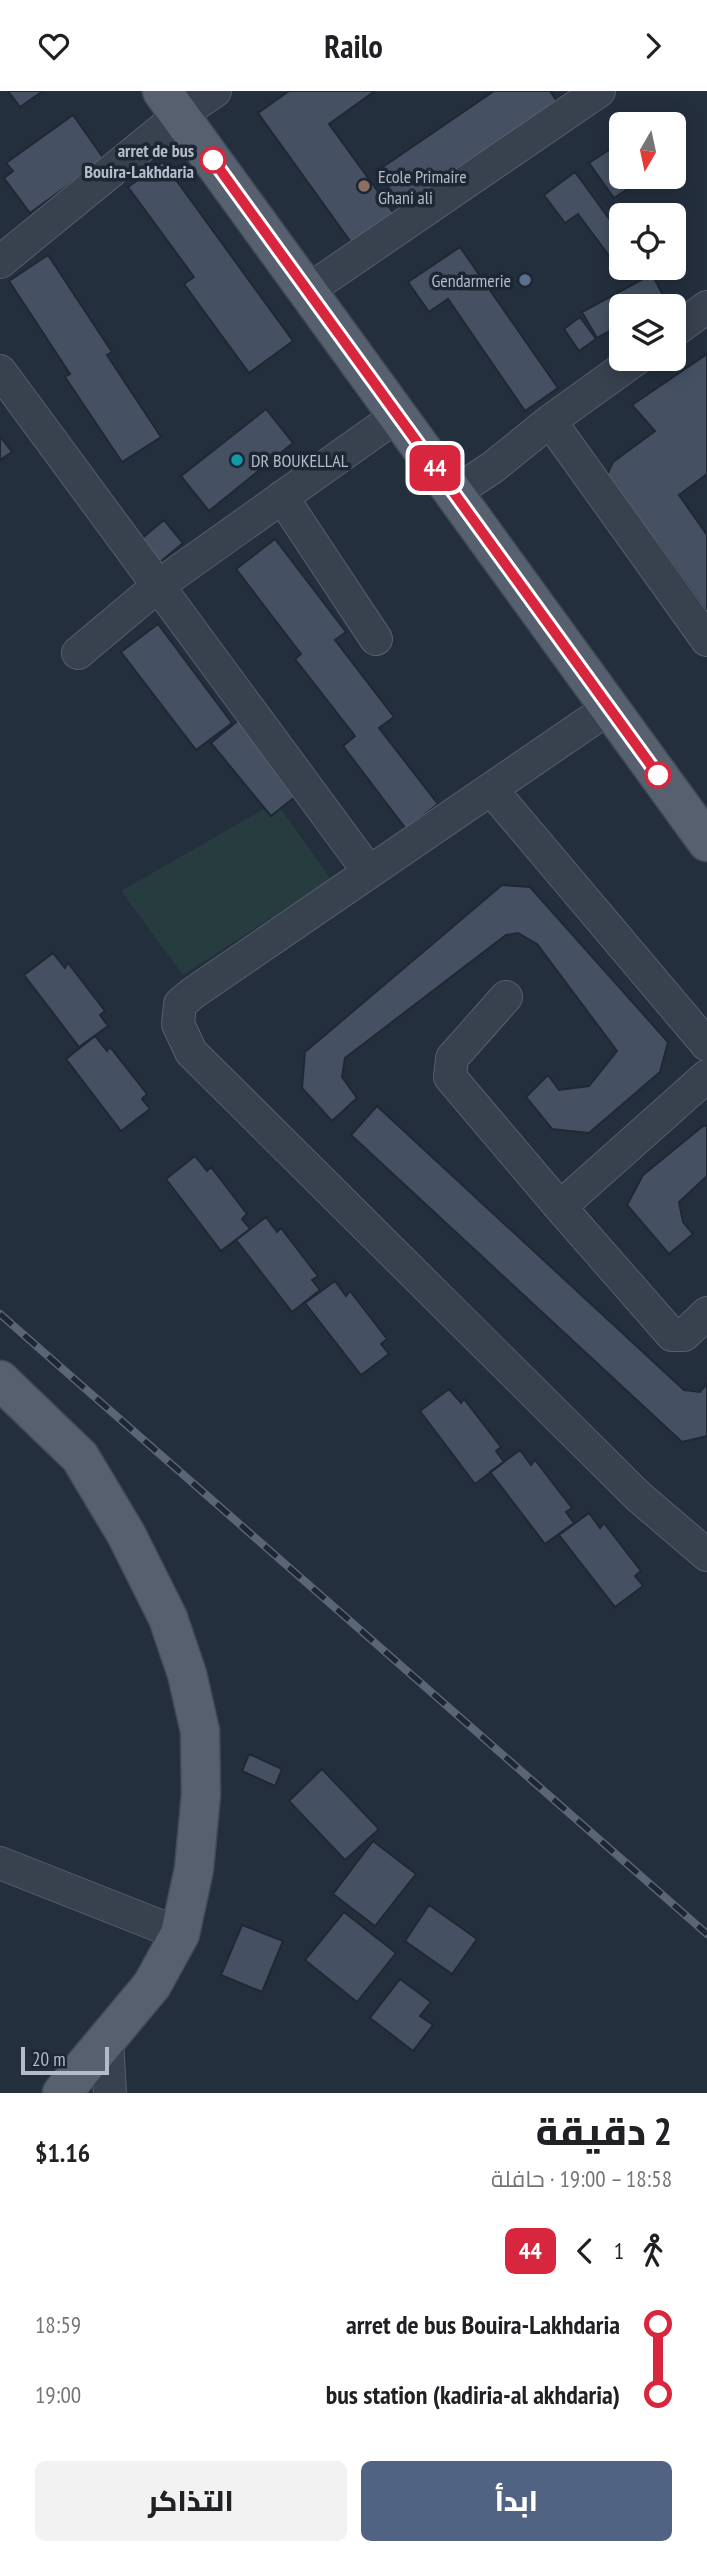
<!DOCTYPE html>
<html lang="ar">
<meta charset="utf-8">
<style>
body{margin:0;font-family:"PT Sans Narrow",Cairo,sans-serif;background:#f2f2f2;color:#202124;direction:rtl;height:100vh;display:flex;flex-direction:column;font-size:26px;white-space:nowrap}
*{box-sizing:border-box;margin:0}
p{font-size:23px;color:#757577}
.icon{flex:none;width:38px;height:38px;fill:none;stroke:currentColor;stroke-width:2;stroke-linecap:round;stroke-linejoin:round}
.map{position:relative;height:2002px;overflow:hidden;direction:ltr}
.sheet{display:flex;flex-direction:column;background:#fff;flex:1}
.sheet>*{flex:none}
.badge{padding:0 14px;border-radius:10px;font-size:24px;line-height:46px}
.needle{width:46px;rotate:189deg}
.fabs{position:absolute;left:609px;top:21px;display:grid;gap:14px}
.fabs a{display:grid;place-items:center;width:77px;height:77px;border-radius:10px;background:#fff;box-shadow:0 4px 18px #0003;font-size:35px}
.scale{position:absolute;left:21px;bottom:18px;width:88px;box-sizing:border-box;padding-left:7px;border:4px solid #b4bcc9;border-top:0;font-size:19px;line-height:24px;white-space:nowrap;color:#b4bcc9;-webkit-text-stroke:5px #1d2633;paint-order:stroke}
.map>.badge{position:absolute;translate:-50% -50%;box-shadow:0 0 0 4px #fff}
.legs{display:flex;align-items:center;gap:10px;height:77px;padding:0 35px;font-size:23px}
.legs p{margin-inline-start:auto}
.head{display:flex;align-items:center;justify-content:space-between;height:119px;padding:0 35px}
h1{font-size:38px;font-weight:800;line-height:52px}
.primary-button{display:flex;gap:14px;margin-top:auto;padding:14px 35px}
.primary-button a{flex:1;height:80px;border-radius:10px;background:#506383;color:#fff;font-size:28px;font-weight:800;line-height:80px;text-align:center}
.primary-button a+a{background:#f2f2f2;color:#202124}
ul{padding:0 35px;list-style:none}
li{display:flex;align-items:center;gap:24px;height:70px;font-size:26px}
li i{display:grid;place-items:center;width:10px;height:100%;margin:0 9px;background:currentColor}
li i::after{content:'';width:18px;height:18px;margin:-9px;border:5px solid;border-radius:50%;background:#fff}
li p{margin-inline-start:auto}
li:first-child i{background:linear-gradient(#0000 50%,currentColor 0)}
li:last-child i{background:linear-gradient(currentColor 50%,#0000 0)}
header{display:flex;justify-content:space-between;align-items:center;height:91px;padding:0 35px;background:#fff;font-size:32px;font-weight:800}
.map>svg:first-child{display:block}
.green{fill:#263c3f}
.building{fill:#455162;stroke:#1f2835;stroke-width:2}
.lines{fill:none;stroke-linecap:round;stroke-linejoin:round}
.minor-casing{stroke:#565f6c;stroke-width:34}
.major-casing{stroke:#414a57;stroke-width:41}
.minor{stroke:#38414e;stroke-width:32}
.major{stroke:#56606e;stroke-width:38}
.rail-casing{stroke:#5a6575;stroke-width:8}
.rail{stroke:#1d2633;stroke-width:5;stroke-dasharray:16;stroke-linecap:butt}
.line-1-casing{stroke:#fff;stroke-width:16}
.line-1{stroke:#d7263d;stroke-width:10}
.stop-1-dot{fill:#fff;stroke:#d7263d;stroke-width:3.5}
.education-dot{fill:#8d6e63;stroke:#1d2633;stroke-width:2.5}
.service-dot{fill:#5c6f8a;stroke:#1d2633;stroke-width:2.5}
.culture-dot{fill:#0f9aa8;stroke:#1d2633;stroke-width:2.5}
.labels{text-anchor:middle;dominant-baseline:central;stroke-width:7;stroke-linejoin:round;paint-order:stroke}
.stop-label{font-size:18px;font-weight:bold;fill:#b4bcc9;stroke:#1d2633;text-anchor:end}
.poi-label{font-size:18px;fill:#b4bcc9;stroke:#1d2633;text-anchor:start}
</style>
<header><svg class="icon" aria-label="forward" viewBox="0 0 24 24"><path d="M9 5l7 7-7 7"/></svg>Railo<svg class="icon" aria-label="heart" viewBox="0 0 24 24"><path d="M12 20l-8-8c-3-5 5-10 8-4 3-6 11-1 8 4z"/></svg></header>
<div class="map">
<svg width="707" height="2002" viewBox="0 0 707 2002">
<rect width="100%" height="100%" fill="#242f3e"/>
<path class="green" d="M276,711L331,788L183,884L121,800Z"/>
<path class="building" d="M8,0H43L20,16Z
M289,0H375L329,33L400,131L358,161L258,22Z
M494,0H550L562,18L407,123L377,80Z
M73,24L104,68L30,122L4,87L13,80L6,72Z
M621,51V86H646L614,107L589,72Z
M163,71L293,250L249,282L184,193L194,186L128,96Z
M575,81L621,144V177H644L627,189L578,123L565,132L544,104Z
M460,156L558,297L525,320L448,208L429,221L408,191Z
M48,164L112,261L107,264L161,346L122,371L65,286L70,283L9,190Z
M652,183L666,210L657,215H621V234L597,247L582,221Z
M580,226L596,248L579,260L564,238Z
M707,263V383L679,404L707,444V521L658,453L605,388L613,371L655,340L632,314Z
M266,318L293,352L209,420L181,385Z
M0,345L12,361L0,369Z
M164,429L183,452L159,472L140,449Z
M275,448L346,541L335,549L394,626L379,637L438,713L406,738L343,655L355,645L295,568L301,563L236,478Z
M158,533L232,632L196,659L121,561Z
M241,627L301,701L271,725L211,652Z
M502,794L530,796L668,951L660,981L589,1042L552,1038L526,1006L548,984L559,999L589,995L617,960L537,853L518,842L506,844L345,967L342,986L357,1007L332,1030L302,997L305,961Z
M53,862L65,877L68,872L105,920L100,924L108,935L79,956L24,884Z
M95,945L107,960L110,956L147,1003L142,1008L150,1018L121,1040L66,968Z
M377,1015L684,1299L700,1301L707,1293V1345L682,1351L351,1044Z
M703,1035H707V1085L679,1111L683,1131L693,1143L669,1163L627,1114L643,1084Z
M195,1065L207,1080L211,1076L247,1123L242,1128L250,1138L221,1160L166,1088Z
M266,1126L277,1141L281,1137L318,1185L312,1189L320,1199L292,1221L236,1149Z
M335,1190L346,1205L350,1200L387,1248L381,1253L389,1263L361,1284L305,1212Z
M449,1298L461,1312L464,1308L501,1356L496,1360L504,1371L475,1393L420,1320Z
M520,1359L531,1374L535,1369L572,1417L566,1421L574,1432L545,1453L490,1381Z
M589,1422L600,1437L604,1432L641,1480L635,1485L643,1495L615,1516L559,1444Z
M249,1663L282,1678L275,1695L242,1680Z
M322,1678L379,1738L345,1769L289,1710Z
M373,1750L416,1783L375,1835L333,1803Z
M429,1814L477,1848L452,1883L405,1850Z
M344,1821L396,1862L357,1911L305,1869Z
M242,1834L283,1850L262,1901L221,1884Z
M400,1888L431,1911L420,1925L433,1934L413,1960L370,1927Z"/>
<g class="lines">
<g class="minor-casing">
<path id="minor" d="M0,171L180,24L215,0
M307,200L599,0
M674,240L707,216
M0,280L369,781
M550,330L636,268
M454,402L493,376L550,330L707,549
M282,406L376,548
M78,562L159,494L398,324
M609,617L193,902L180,913L178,933L191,961L639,1406L707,1464
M491,698L707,954
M506,906L452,967L450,986L560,1116L672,1244H684L707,1222
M560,1116L707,985
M0,1772L180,1843
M107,1950L110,2002"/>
</g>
<g class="major-casing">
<path id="major" d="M162,0L707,751
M0,1289L80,1366L126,1443L168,1527L187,1583L200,1640L201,1703L194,1778L180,1843L152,1894L62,2002"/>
</g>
<use href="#minor" class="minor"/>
<use href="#major" class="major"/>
<g class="rail-casing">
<path id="rail" d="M0,1223L707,1843"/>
</g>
<use href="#rail" class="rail"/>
</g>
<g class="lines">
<g class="line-1-casing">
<path id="line-1" d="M213,69L658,684"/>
</g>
<use href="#line-1" class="line-1"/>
</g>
<g class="stop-1-dot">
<circle cx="213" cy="69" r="12"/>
<circle cx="658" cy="684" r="12"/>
</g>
<circle class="education-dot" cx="364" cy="95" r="7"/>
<circle class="service-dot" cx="525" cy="189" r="7"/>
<circle class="culture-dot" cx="237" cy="369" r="7"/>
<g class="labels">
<g class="stop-label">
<text x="194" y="59">arret de bus<tspan x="194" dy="21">Bouira-Lakhdaria</tspan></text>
</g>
<g class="poi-label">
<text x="378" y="85">Ecole Primaire<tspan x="378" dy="21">Ghani ali</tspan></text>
<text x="511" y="189" text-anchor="end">Gendarmerie</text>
<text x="251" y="369">DR BOUKELLAL</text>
</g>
</g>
</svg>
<div class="fabs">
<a><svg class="needle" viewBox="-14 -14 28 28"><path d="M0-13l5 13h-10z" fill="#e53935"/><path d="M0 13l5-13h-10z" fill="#757577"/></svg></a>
<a><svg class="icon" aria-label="locate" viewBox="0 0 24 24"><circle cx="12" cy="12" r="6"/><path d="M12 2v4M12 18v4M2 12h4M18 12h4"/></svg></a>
<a><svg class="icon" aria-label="layers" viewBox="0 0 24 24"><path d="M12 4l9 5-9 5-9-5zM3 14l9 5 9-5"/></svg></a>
</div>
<div class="scale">20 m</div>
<b class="badge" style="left:435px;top:377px;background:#d7263d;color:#fff">44</b>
</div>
<section class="sheet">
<div class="head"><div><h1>2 دقيقة</h1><p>18:58 – 19:00 · حافلة</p></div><b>$1.16</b></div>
<div class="legs"><svg class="icon" aria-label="walk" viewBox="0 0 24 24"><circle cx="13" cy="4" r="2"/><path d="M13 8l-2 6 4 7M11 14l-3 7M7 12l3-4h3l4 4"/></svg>1<svg class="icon" aria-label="back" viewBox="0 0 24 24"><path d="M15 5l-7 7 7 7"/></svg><b class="badge" style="background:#d7263d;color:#fff">44</b></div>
<ul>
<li><i style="color:#d7263d"></i><b>arret de bus Bouira-Lakhdaria</b><p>18:59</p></li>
<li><i style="color:#d7263d"></i><b>bus station (kadiria-al akhdaria)</b><p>19:00</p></li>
</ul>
<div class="primary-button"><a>ابدأ</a><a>التذاكر</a></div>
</section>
